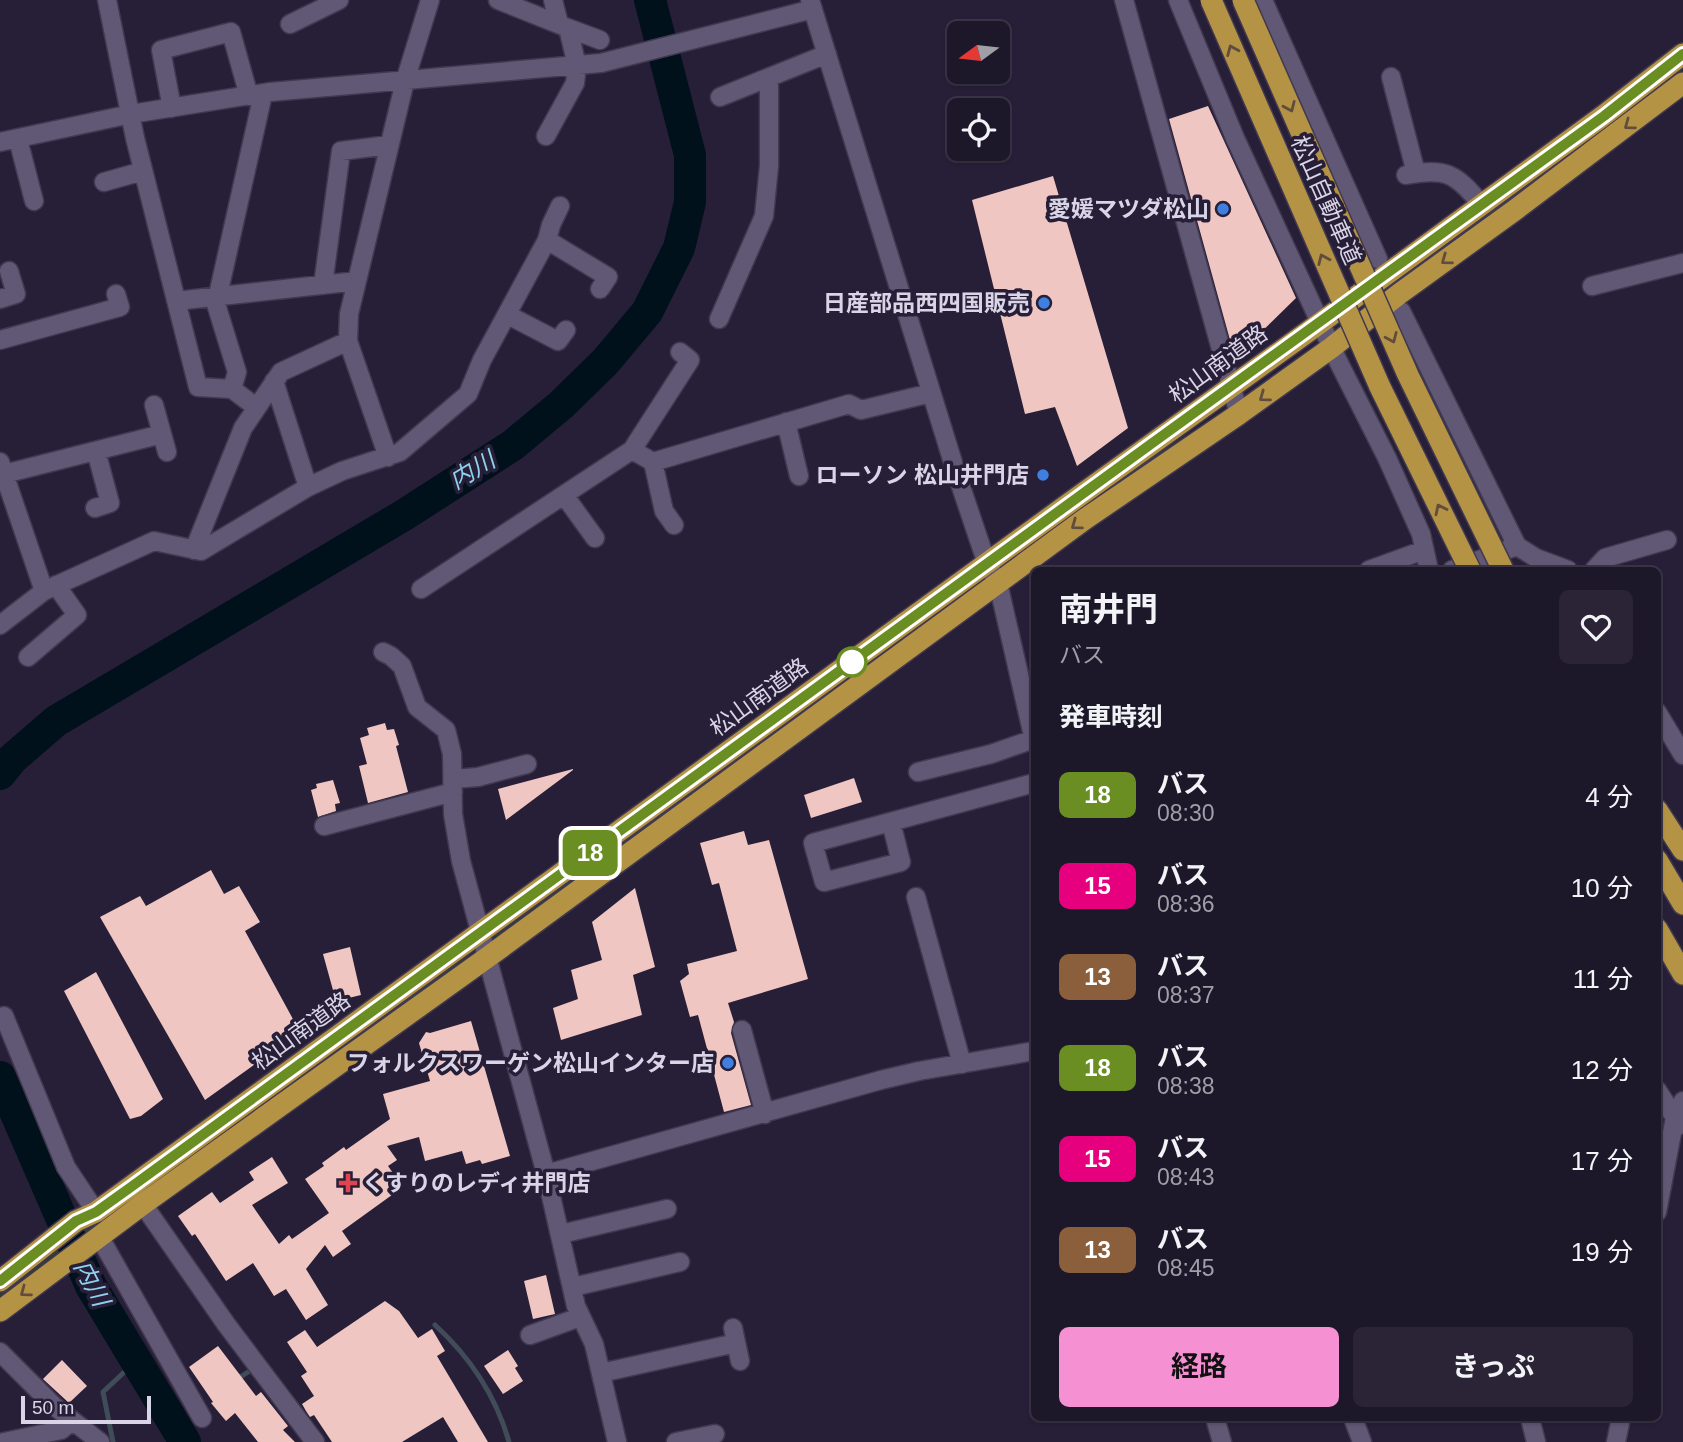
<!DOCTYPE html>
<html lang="ja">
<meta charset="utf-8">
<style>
body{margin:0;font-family:Helvetica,"Noto Sans JP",sans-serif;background:#2a2436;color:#f1f3f6;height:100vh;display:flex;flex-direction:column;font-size:26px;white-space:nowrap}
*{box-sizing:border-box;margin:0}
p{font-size:23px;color:#a09fa8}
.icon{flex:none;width:38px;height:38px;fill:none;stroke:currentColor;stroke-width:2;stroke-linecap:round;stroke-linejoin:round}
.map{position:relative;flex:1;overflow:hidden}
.panel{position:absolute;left:1031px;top:567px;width:630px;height:854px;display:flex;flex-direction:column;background:#1d172a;border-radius:10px;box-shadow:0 2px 5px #0004,0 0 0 2px #3b3647}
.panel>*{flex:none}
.badge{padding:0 14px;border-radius:10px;font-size:24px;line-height:46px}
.needle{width:46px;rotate:255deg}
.fabs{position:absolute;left:947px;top:21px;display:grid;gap:14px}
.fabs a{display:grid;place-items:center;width:63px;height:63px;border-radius:10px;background:#1d172a;box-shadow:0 2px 5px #0004,0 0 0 2px #3b3647;font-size:35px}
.scale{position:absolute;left:21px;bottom:18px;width:130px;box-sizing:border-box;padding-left:7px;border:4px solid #dad5e6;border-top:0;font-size:19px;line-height:24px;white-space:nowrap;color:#dad5e6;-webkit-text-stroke:5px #271f38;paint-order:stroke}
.map>.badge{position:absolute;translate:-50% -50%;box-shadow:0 0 0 4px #fff}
h2{padding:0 28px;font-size:26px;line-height:63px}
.round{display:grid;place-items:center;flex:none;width:74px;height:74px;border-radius:10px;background:#2a2436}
.overview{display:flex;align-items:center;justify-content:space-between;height:119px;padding:0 28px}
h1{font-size:33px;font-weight:700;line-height:52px}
.button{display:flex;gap:14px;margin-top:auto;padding:14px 28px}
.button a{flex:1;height:80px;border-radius:10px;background:#f591d2;color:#111;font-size:28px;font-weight:700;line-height:80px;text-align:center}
.button a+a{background:#2a2436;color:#f1f3f6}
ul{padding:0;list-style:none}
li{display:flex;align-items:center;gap:21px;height:91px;padding:0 28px}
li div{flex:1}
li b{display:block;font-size:26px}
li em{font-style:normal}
li .badge{min-width:77px;font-weight:700;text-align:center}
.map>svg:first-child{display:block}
.green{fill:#2d3e2b}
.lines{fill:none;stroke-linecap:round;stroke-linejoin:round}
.stream{stroke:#414c59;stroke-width:5}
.river{stroke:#00111c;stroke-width:32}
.building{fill:#f0c6c2}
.minor-casing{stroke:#41394f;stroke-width:21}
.highway-casing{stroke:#41394f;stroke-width:24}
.minor{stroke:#615875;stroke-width:18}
.highway{stroke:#b59344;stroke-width:21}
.highway-bridge-casing{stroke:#41394f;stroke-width:24;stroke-linecap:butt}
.highway-bridge{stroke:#b59344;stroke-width:21}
.oneway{stroke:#604d3d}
.line-casing{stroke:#fff;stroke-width:16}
.line{stroke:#6b8e23;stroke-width:10}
.shop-dot{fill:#3f7fe0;stroke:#271f38;stroke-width:2.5}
.stop-dot{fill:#fff;stroke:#6b8e23;stroke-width:3.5}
.health-dot{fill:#e0444e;stroke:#271f38;stroke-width:2.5}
.labels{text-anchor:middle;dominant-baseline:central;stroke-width:7;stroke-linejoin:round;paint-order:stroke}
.street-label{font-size:23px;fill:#dad5e6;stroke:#271f38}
.poi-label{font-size:23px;font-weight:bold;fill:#dad5e6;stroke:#271f38;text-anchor:end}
.water-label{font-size:24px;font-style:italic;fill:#8fd2ef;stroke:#271f38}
</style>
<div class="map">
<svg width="1683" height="1442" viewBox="0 0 1683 1442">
<rect width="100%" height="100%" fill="#271f38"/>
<path class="green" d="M1681,68L1678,74L1444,249L1361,305Z
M1227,410L1023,550L1021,547L1155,455Z
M973,585L977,587L498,937H496L495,933Z
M471,954L472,956L282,1094L279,1093V1089L440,973L451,968Z
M123,1207L0,1298V1290L89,1224L99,1222Z"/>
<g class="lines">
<path class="stream" d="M435,1325C470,1357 496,1396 509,1442
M236,1380L251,1370L253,1373
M113,1442L103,1392L136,1361"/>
<path class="river" d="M0,774L12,759L56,721L404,515L513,445L561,405L605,362L647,312L679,248L690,202V155L650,0
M0,1077L91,1286L185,1442"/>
</g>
<path class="building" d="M1208,106L1296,298L1235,358L1169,119Z
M1053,176L1128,428L1077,466L1055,407L1025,414L972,200Z
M385,723L387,730L394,729L399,745L396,746L408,792L368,803L359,766L367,764L360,738L369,735L367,728Z
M573,769V770L506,820L498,789Z
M854,778L862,802L811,818L804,795Z
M333,780L340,803L335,804L336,811L318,817L311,790L317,788L316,784Z
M744,831L748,845L769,840L808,979L728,1003L734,1022L731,1033L751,1105L724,1112L698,1015L690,1017L680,981L689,974L687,964L737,951L719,883L712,885L700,843Z
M211,870L224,894L239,886L260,922L245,931L300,1032L205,1100L100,917L140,896L146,906Z
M635,888L655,967L633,975L642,1015L561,1040L553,1008L578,999L571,970L602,960L592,922Z
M350,947L361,995L336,1001L323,954Z
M96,972L163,1099L141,1116L130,1119L64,991Z
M471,1021L510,1156L482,1164L480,1160L466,1164L462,1151L425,1161L419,1137L387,1146L397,1160L388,1166L403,1187L342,1231L351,1244L333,1257L325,1245L306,1269L328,1305L306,1320L286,1289L274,1296L253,1263L226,1281L195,1234L192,1236L178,1216L212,1192L220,1203L254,1180L249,1172L272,1157L288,1183L252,1205L279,1244L289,1235L292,1239L329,1213L305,1179L324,1166L322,1163L344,1147L346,1150L390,1119L383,1094L430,1081L419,1043L426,1032L430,1033Z
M546,1275L555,1314L533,1319L524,1281Z
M385,1301L399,1311L418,1338L432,1329L445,1351L437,1356L488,1442H458L443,1417L402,1442H332L314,1415L310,1417L306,1411L302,1404L314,1396L301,1376L307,1372L287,1342L305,1330L317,1347Z
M218,1346L256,1396L261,1392L288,1426L283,1430L295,1442H258L235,1413L226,1421L211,1403L213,1402L189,1367Z
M508,1350L518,1366L515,1368L523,1381L503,1394L484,1366Z
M62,1360L87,1386L69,1403L43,1379Z"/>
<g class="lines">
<g class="minor-casing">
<path id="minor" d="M107,0L135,138L198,387L232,389L256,407
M498,0L568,28L577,66L575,83L546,136
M553,0L559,24
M810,0L955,469L987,564L998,583L1034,740
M1124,0L1239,414
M1178,0L1235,138L1337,359L1387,458L1421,534L1429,570
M1263,0L1378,259
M290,24L339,0
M568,28L600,40
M1391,77L1416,173
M720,97L827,54
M172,108L161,50L231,32L249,96
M18,139L34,201
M0,142L131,114L270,92L601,63L813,9
M1406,175C1446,167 1456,174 1481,204
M104,182L143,171
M547,240L608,277L600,289
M323,285L341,151L389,145
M1592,286L1683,263
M0,299L16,294L9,271
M176,301L357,281
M1401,311L1517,546
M508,315L558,341L566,330
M719,319L764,216L769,166V77
M0,340L120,307L116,294
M274,381L308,487
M232,389L237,372L216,304L263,94
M154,405L167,452
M786,422L799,476
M632,450L653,462L849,404L861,410L931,393
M388,457L348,341L349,314L405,81L430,0
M0,462L44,591
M653,462L664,511L674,525
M4,474L162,434
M564,495L595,538
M95,508L110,503L96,451
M194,550L243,428L281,372L348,341
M1369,570L1424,550
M1452,570L1517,546L1536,558L1568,570
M1594,570L1605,558L1667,540
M421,589L632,450L690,360L680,352
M0,625L44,591L154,541L201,551L308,487L342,471L400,452L468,394L482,360L547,240L551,225L560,206
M383,652L391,656L402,666L417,707L446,730L452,754L453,814L461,861L546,1174L881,1080L919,1071L1034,1051
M28,657L77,615L56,585
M1657,712L1683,755
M918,772L991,754L1034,739
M454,779L478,777L527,764
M891,822L901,862L824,882L813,843L1034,783
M324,826L453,792
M916,897L962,1064
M4,1016L66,1167L96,1212
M742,1030L765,1114
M1657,1090L1680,1125
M546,1174L576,1306L594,1344L617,1442
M131,1187L226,1324L315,1442
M1657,1212L1675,1117L1683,1101
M561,1234L667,1209
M99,1236L202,1418
M573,1287L680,1262
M733,1328L740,1361
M530,1335L580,1317
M0,1352L54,1406L100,1442
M601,1373L736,1343
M1215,1418L1222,1442
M1353,1418L1362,1442
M1530,1418L1536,1442
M4,1442L61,1430L72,1421
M676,1442L715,1434
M1616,1442L1621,1418"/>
</g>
<g class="highway-casing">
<path id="highway" d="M1657,810L1683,850
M1657,860L1683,904
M1657,929L1683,974
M0,1281L76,1221L96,1212L1071,502L1320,323L1603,116L1683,54
M0,1311L143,1204L488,957L1085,519L1239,414L1331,348L1399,294L1515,210L1683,83"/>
</g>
<use href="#minor" class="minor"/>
<use href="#highway" class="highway"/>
<g class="highway-bridge-casing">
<path id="highway-bridge" d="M1211,0L1380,387L1470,570
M1243,0L1408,375L1503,570"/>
</g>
<use href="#highway-bridge" class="highway-bridge"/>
</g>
<defs><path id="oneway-chevron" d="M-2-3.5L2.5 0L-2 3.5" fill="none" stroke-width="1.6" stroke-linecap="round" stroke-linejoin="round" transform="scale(1.75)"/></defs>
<g class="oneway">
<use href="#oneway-chevron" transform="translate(1232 50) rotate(-113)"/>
<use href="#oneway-chevron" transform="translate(1290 107) rotate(66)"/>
<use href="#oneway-chevron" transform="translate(1629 125) rotate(143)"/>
<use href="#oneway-chevron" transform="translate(1323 259) rotate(-114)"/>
<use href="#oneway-chevron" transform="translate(1446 260) rotate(144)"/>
<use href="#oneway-chevron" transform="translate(1392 338) rotate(66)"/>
<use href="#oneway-chevron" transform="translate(1264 397) rotate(144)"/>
<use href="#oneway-chevron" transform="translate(1440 509) rotate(-116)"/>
<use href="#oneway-chevron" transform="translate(1076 525) rotate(144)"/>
<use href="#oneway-chevron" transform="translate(25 1292) rotate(143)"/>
</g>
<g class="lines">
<g class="line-casing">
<path id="line" d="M0,1281L76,1221L96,1212L131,1187L1151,444L1604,116L1683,54"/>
</g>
<use href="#line" class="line"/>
</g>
<g class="shop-dot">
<circle cx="1223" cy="209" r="7"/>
<circle cx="1044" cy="303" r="7"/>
<circle cx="1043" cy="475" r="7"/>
<circle cx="728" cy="1063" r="7"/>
</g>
<circle class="stop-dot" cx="852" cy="662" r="14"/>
<path class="health-dot" d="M344.5 1172.5h7v7h7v7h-7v7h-7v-7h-7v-7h7z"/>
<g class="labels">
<g class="street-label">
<text transform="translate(1326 200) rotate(66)">松山自動車道</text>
<text transform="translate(1218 364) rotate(-36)">松山南道路</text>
<text transform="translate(759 697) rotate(-36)">松山南道路</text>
<text transform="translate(301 1031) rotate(-36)">松山南道路</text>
</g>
<g class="poi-label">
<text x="1209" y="209">愛媛マツダ松山</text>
<text x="1030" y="303">日産部品西四国販売</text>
<text x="1029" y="475">ローソン 松山井門店</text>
<text x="714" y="1063">フォルクスワーゲン松山インター店</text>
<text x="362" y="1183" text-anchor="start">くすりのレディ井門店</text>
</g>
<g class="water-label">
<text transform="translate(472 470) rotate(-31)">内川</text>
<text transform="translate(92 1283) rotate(63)">内川</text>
</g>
</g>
</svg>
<div class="fabs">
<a><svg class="needle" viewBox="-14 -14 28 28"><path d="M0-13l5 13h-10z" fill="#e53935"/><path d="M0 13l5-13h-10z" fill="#a09fa8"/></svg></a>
<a><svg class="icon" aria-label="locate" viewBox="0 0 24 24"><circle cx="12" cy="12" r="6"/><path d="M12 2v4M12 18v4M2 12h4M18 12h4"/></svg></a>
</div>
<div class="scale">50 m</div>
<b class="badge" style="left:590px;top:853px;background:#6b8e23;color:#fff">18</b>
<section class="panel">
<div class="overview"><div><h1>南井門</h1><p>バス</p></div><a class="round"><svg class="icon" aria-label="heart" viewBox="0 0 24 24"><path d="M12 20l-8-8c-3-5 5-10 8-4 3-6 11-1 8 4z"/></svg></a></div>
<h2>発車時刻</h2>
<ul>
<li><span class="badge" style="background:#6b8e23;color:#fff">18</span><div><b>バス</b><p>08:30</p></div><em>4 分</em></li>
<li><span class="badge" style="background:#e6007e;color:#fff">15</span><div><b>バス</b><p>08:36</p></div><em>10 分</em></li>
<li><span class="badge" style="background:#8b5e3c;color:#fff">13</span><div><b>バス</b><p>08:37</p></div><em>11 分</em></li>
<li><span class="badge" style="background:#6b8e23;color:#fff">18</span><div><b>バス</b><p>08:38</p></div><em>12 分</em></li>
<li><span class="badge" style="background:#e6007e;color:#fff">15</span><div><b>バス</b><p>08:43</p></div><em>17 分</em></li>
<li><span class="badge" style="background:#8b5e3c;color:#fff">13</span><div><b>バス</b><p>08:45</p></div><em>19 分</em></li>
</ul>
<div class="button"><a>経路</a><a>きっぷ</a></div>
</section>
</div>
